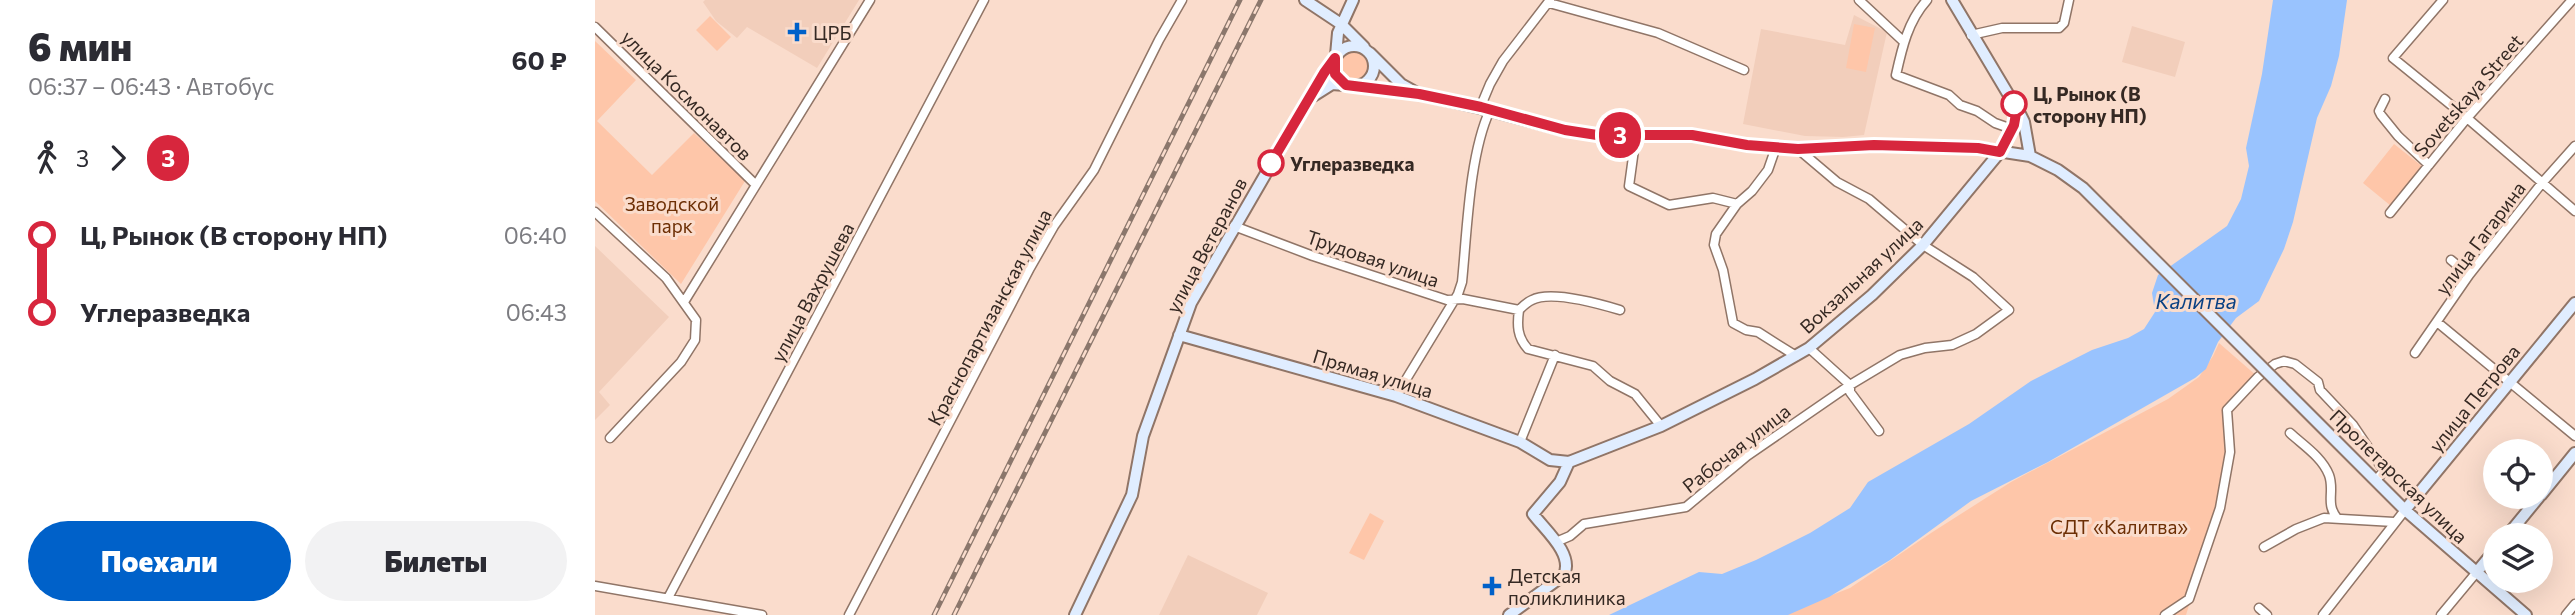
<!DOCTYPE html>
<html lang="ru">
<meta charset="utf-8">
<style>
body{margin:0;font-family:Commissioner,sans-serif;background:#f2f2f3;color:#2b2b33;height:100vh;display:flex;flex-direction:column;font-size:26px;white-space:nowrap}
*{box-sizing:border-box;margin:0}
p{font-size:23px;color:#7c7c81}
.icon{flex:none;width:38px;height:38px;fill:none;stroke:currentColor;stroke-width:2;stroke-linecap:round;stroke-linejoin:round}
.map{position:relative;flex:1;overflow:hidden}
.drawer{display:flex;flex-direction:column;background:#fff;width:595px}
.drawer>*{flex:none}
.badge{padding:0 14px;border-radius:23px;font-size:24px;line-height:46px}
.controls{position:absolute;left:1888px;top:439px;display:grid;gap:14px}
.controls a{display:grid;place-items:center;width:70px;height:70px;border-radius:50%;background:#fff;box-shadow:0 7px 28px #0002;font-size:35px}
.map>.badge{position:absolute;translate:-50% -50%;box-shadow:0 0 0 4px #fff}
.legs{display:flex;align-items:center;gap:10px;height:77px;padding:0 28px;font-size:23px}
.legs p{margin-inline-start:auto}
.overview{display:flex;align-items:center;justify-content:space-between;height:119px;padding:0 28px}
h1{font-size:38px;font-weight:800;line-height:52px}
.cta{display:flex;gap:14px;margin-top:auto;padding:14px 28px}
.cta a{flex:1;height:80px;border-radius:42px;background:#0061c9;color:#fff;font-size:28px;font-weight:800;line-height:80px;text-align:center}
.cta a+a{background:#f2f2f3;color:#2b2b33}
ul{padding:0 28px;list-style:none}
li{display:flex;align-items:center;gap:24px;height:77px;font-size:26px}
li i{display:grid;place-items:center;width:10px;height:100%;margin:0 9px;background:currentColor}
li i::after{content:'';width:18px;height:18px;margin:-9px;border:5px solid;border-radius:50%;background:#fff}
li p{margin-inline-start:auto}
li:first-child i{background:linear-gradient(#0000 50%,currentColor 0)}
li:last-child i{background:linear-gradient(currentColor 50%,#0000 0)}
main{display:flex;flex:1;min-height:0}
.map>svg:first-child{display:block}
.built{fill:#f2cebb}
.green{fill:#fec6a9}
.water{fill:#99c3fe}
.lines{fill:none;stroke-linecap:round;stroke-linejoin:round}
.street-casing{stroke:#907567;stroke-width:11}
.secondary-casing{stroke:#907567;stroke-width:14}
.street{stroke:#fff;stroke-width:8}
.secondary{stroke:#e0edff;stroke-width:10}
.rail-casing{stroke:#8b776c;stroke-width:5}
.rail{stroke:#fadccc;stroke-width:2.5;stroke-dasharray:8;stroke-linecap:butt}
.secondary-bridge-casing{stroke:#907567;stroke-width:14;stroke-linecap:butt}
.secondary-bridge{stroke:#e0edff;stroke-width:10}
.line-1-casing{stroke:#fff;stroke-width:16}
.line-1{stroke:#d7263d;stroke-width:10}
.poi-dot{fill:#0061c9;stroke:#fadccc;stroke-width:2.5}
.stop-1-dot{fill:#fff;stroke:#d7263d;stroke-width:3.5}
.labels{text-anchor:middle;dominant-baseline:central;stroke-width:6;stroke-linejoin:round;paint-order:stroke}
.poi-label{font-size:19px;fill:#352923;stroke:#fadccc;text-anchor:start}
.stop-label{font-size:19px;font-weight:bold;fill:#352923;stroke:#fadccc;text-anchor:start}
.street-label{font-size:19px;fill:#352923;stroke:#fadccc}
.park-label{font-size:19px;fill:#6d2f05;stroke:#fadccc}
.water-label{font-size:21px;font-style:italic;fill:#094083;stroke:#fadccc}
</style>
<main>
<section class="drawer">
<div class="overview"><div><h1>6 мин</h1><p>06:37 – 06:43 · Автобус</p></div><b>60 ₽</b></div>
<div class="legs"><svg class="icon" aria-label="walk" viewBox="0 0 24 24"><circle cx="13" cy="4" r="2"/><path d="M13 8l-2 6 4 7M11 14l-3 7M7 12l3-4h3l4 4"/></svg>3<svg class="icon" aria-label="forward" viewBox="0 0 24 24"><path d="M9 5l7 7-7 7"/></svg><b class="badge" style="background:#d7263d;color:#fff">3</b></div>
<ul>
<li><i style="color:#d7263d"></i><b>Ц, Рынок (В сторону НП)</b><p>06:40</p></li>
<li><i style="color:#d7263d"></i><b>Углеразведка</b><p>06:43</p></li>
</ul>
<div class="cta"><a>Поехали</a><a>Билеты</a></div>
</section>
<div class="map">
<svg width="1980" height="615" viewBox="0 0 1980 615">
<rect width="100%" height="100%" fill="#fadccc"/>
<path class="built" d="M110,0H264L222,68L152,27L142,38L121,21L108,2Z
M1259,15L1292,32L1269,135L1248,137L1210,136L1148,124L1166,29L1250,45Z
M1537,26L1590,42L1580,77L1527,62Z
M0,246L74,317L4,392L15,405L0,420Z
M593,555L673,593L662,615H564Z"/>
<path class="green" d="M115,16L136,37L122,51L101,30Z
M1259,24L1280,28L1271,72L1251,68Z
M0,41L41,80L2,121L57,175L99,133L150,181L86,284L0,201Z
M743 66a16 16 0 1 1 32 0a16 16 0 1 1-32 0Z
M1799,144L1828,167L1796,206L1768,183Z
M1624,343L1663,377L1632,410L1636,448L1611,550L1591,615H1167L1214,604L1255,588L1336,533L1416,482L1573,399L1604,377L1618,356Z
M775,513L789,521L769,560L754,553Z"/>
<path class="water" d="M1678,0H1752L1744,56L1736,86L1722,118L1698,222L1689,249L1664,301L1641,318L1623,342L1611,369L1600,378L1453,462L1376,501L1295,560L1234,597L1193,615H1014L1104,572L1127,574L1161,560L1215,533L1255,508L1273,482L1374,424L1436,381L1497,350L1533,338L1549,329L1560,312L1557,293L1563,275L1632,226L1646,199L1654,166L1651,148L1667,74Z"/>
<g class="lines">
<g class="street-casing">
<path id="street" d="M1264,0L1308,41
M1332,0C1313,21 1307,48 1301,75L1354,95L1365,105L1382,111L1400,123L1417,129
M1848,0L1798,58L1872,118L1980,211
M954,3L1063,33L1149,70
M0,27L161,185
M1376,35L1407,28H1464L1469,23L1474,0
M758,86L817,93
M1790,99L1784,111L1786,115L1803,136L1834,165
M885,108L895,84L908,61L955,0
M1041,135L1034,186L1074,205L1118,198L1142,204
M1181,147L1173,170L1157,191L1142,204L1121,234L1119,245L1128,270L1138,323L1151,330L1163,332L1201,356
M1405,152L1419,125L1422,108
M0,212L71,278L101,320L100,340L86,362L15,438
M1795,213L1872,118L1977,0
M639,226L718,256L852,300L868,299L924,310
M1856,260L1874,275
M89,302L275,0
M924,310C922,325 922,337 933,349L998,366L1015,381L1040,394L1066,426
M924,310C928,306 932,302 937,300C956,290 1005,304 1025,310
M1842,322L1980,436
M1214,348L1255,385V392L1284,431
M1820,353L1874,275L1947,183L1980,146
M801,396L863,294L867,282C872,233 874,155 895,110
M1695,433C1708,445 1727,457 1734,475C1740,491 1730,503 1742,518
M925,442L960,355
M961,542L975,536L989,524L1091,507L1152,456L1255,385L1305,355L1330,348L1357,345L1381,334L1414,310L1378,277L1328,245L1274,199L1242,182L1203,149
M1669,547L1701,529L1729,518L1799,522
M0,586L167,615
M73,598L389,0
M1664,608L1672,615
M254,615L435,268L459,226L499,170L564,40L587,0
M1570,615L1594,599L1625,508L1635,452L1632,410L1663,377L1680,364L1689,361L1700,364L1723,382L1725,390L1758,425L1785,465L1789,471L1781,480
M1728,615L1810,510
M1846,615L1881,573
M1971,615L1980,604"/>
</g>
<g class="secondary-casing">
<path id="secondary" d="M710,0L746,24L769,47
M1357,0L1425,114L1429,122L1435,156
M739 66a20 20 0 1 1 40 0a20 20 0 1 1-40 0Z
M775,53L806,84L824,94L885,108L969,130L1002,135H1097L1152,145L1203,149L1279,145L1383,148L1435,156L1463,170L1488,188L1521,221
M741,55L743,33L758,0
M718,96L737,84L750,85
M584,335L801,396L925,442L955,460L974,462L1066,426L1160,379L1214,348L1277,295L1328,245L1405,152
M1686,386L1810,510L1931,615
M1946,495L1980,453
M1810,510L1980,303
M1912,536L1944,497
M1881,573L1900,550
M480,615L537,495L548,436L596,303L729,73L740,59
M914,615L969,575C979,554 950,530 938,514L965,482L974,462"/>
</g>
<use href="#street" class="street"/>
<use href="#secondary" class="secondary"/>
<g class="rail-casing">
<path id="rail" d="M339,615L645,0
M359,615L666,0"/>
</g>
<use href="#rail" class="rail"/>
<g class="secondary-bridge-casing">
<path id="secondary-bridge" d="M1521,221L1686,386"/>
</g>
<use href="#secondary-bridge" class="secondary-bridge"/>
</g>
<g class="lines">
<g class="line-1-casing">
<path id="line-1" d="M676,163L729,73L740,58V74L751,85L824,94L886,107L970,130L1002,135H1097L1152,145L1203,149L1279,145L1383,148L1405,152L1419,125L1422,108L1419,104"/>
</g>
<use href="#line-1" class="line-1"/>
</g>
<g class="poi-dot">
<path d="M198.5 21.5h7v7h7v7h-7v7h-7v-7h-7v-7h7z"/>
<path d="M893.5 575.5h7v7h7v7h-7v7h-7v-7h-7v-7h7z"/>
</g>
<g class="stop-1-dot">
<circle cx="1419" cy="104" r="12"/>
<circle cx="676" cy="163" r="12"/>
</g>
<g class="labels">
<g class="poi-label">
<text x="218" y="32">ЦРБ</text>
<text x="913" y="575">Детская<tspan x="913" dy="22">поликлиника</tspan></text>
</g>
<g class="stop-label">
<text x="1438" y="93">Ц, Рынок (В<tspan x="1438" dy="22">сторону НП)</tspan></text>
<text x="695" y="163">Углеразведка</text>
</g>
<g class="street-label">
<text transform="translate(92 95) rotate(45)">улица Космонавтов</text>
<text transform="translate(1873 95) rotate(-49)">Sovetskaya Street</text>
<text transform="translate(1885 238) rotate(-53)">улица Гагарина</text>
<text transform="translate(611 245) rotate(-62)">улица Ветеранов</text>
<text transform="translate(778 258) rotate(19)">Трудовая улица</text>
<text transform="translate(1266 275) rotate(-43)">Вокзальная улица</text>
<text transform="translate(217 292) rotate(-62)">улица Вахрушева</text>
<text transform="translate(394 317) rotate(-62)">Краснопартизанская улица</text>
<text transform="translate(778 373) rotate(17)">Прямая улица</text>
<text transform="translate(1879 398) rotate(-51)">улица Петрова</text>
<text transform="translate(1141 448) rotate(-38)">Рабочая улица</text>
<text transform="translate(1804 476) rotate(44)">Пролетарская улица</text>
</g>
<g class="park-label">
<text x="77" y="203">Заводской<tspan x="77" dy="22">парк</tspan></text>
<text x="1524" y="526">СДТ «Калитва»</text>
</g>
<g class="water-label">
<text x="1601" y="300">Калитва</text>
</g>
</g>
</svg>
<div class="controls">
<a><svg class="icon" aria-label="locate" viewBox="0 0 24 24"><circle cx="12" cy="12" r="6"/><path d="M12 2v4M12 18v4M2 12h4M18 12h4"/></svg></a>
<a><svg class="icon" aria-label="layers" viewBox="0 0 24 24"><path d="M12 4l9 5-9 5-9-5zM3 14l9 5 9-5"/></svg></a>
</div>
<b class="badge" style="left:1025px;top:135px;background:#d7263d;color:#fff">3</b>
</div>
</main>
